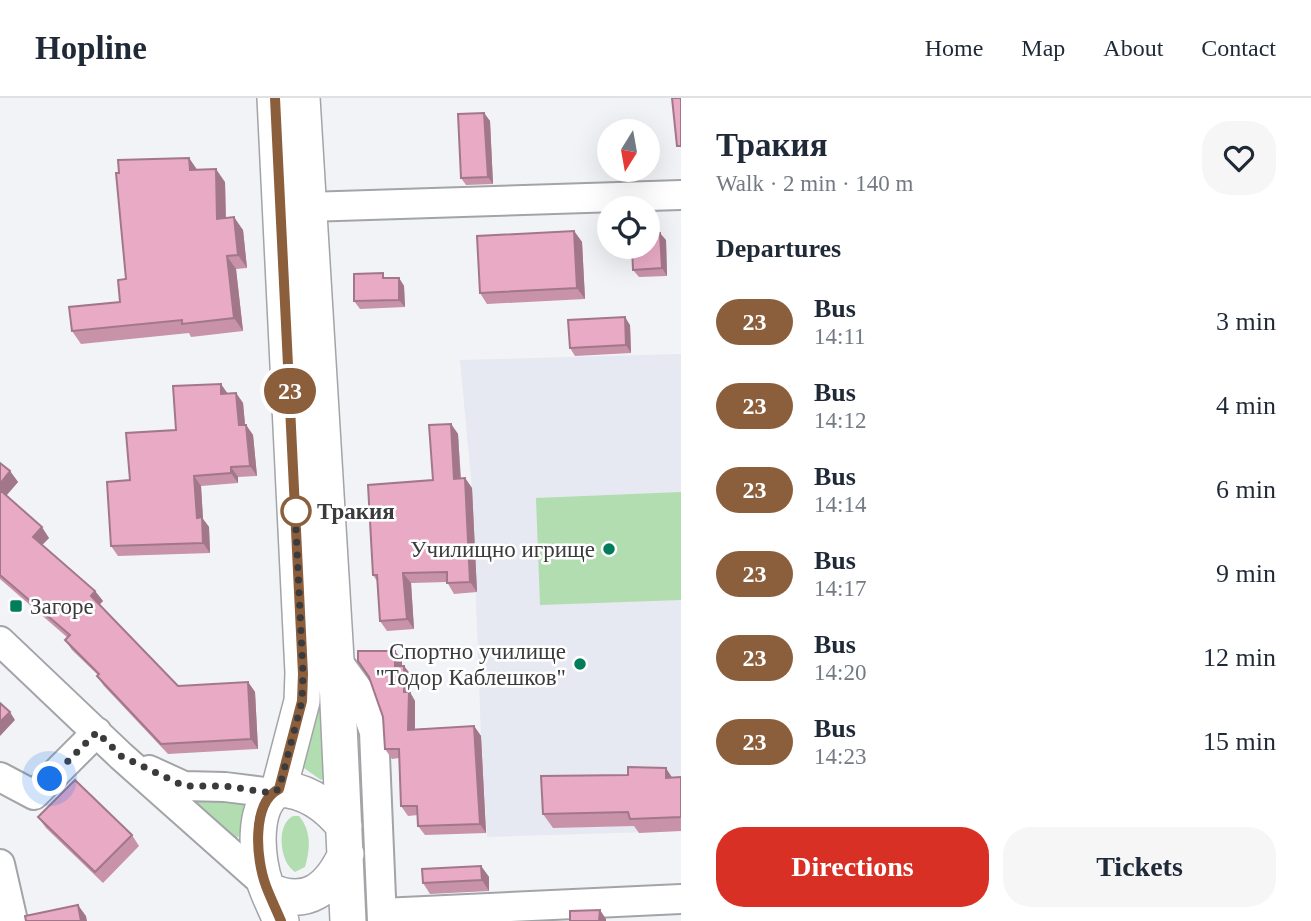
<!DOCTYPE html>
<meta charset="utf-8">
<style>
body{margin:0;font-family:Georgia,serif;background:#f6f6f7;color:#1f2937;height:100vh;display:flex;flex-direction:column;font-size:26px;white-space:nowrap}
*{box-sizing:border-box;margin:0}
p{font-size:23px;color:#747a83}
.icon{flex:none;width:38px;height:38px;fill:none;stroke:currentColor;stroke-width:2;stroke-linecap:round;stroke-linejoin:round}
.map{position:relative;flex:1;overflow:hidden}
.details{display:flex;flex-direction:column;background:#fff;width:630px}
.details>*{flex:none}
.badge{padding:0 14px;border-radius:23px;font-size:24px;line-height:46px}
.needle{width:46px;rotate:191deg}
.controls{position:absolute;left:597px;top:21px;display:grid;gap:14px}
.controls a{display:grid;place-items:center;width:63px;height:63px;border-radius:50%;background:#fff;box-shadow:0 7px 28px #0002;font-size:35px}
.you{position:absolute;width:35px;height:35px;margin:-18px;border:5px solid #fff;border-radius:50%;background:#1a73e8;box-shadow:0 0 0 10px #1a73e833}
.map>.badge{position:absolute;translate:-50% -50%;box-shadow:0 0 0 4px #fff}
h2{padding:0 35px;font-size:26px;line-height:63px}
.round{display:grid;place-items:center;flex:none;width:74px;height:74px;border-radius:28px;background:#f6f6f7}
.headline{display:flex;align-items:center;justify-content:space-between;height:119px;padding:0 35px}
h1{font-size:33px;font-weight:700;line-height:52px}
.primary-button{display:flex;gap:14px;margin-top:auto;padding:14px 35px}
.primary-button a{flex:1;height:80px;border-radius:28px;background:#d93025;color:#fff;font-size:28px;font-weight:700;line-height:80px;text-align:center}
.primary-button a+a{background:#f6f6f7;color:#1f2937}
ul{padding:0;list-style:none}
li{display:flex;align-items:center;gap:21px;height:84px;padding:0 35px}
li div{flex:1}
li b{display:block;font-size:26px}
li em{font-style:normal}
li .badge{min-width:77px;font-weight:700;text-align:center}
header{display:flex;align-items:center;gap:42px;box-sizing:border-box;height:98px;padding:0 35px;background:#fff;border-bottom:2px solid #e0e1e3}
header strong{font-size:33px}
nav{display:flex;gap:38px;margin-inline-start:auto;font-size:24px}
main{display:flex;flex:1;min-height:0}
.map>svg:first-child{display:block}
.built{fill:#e6e8f2}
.green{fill:#b1ddb0}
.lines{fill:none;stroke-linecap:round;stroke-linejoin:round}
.minor-casing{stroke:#a3a4a7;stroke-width:32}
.major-casing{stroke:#a3a4a7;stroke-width:38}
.minor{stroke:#fff;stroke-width:28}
.major{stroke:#fff;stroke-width:35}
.wall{fill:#c892a9}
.shaded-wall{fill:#a2778a}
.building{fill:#e8aac5;stroke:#a2778a;stroke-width:2}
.line-casing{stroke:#fff;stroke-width:16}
.line{stroke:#8b5e3c;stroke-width:10}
.walk{stroke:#3b3b3d;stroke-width:7;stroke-dasharray:0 12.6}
.stop-dot{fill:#fff;stroke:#8b5e3c;stroke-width:3.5}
.poi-dot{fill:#017d5b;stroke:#fff;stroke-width:2.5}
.labels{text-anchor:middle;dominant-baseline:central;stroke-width:5;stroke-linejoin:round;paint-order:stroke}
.stop-label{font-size:23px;font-weight:bold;fill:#3b3b3d;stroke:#fff;text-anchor:start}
.poi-label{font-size:23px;fill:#3b3b3d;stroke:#fff;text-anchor:end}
</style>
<header>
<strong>Hopline</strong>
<nav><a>Home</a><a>Map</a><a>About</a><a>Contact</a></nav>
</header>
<main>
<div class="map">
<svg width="681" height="823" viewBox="0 0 681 823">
<rect width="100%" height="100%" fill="#f2f3f6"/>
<path class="built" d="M681,256V733L487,739L481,638L472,390L460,262Z"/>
<path class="green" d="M681,394V502L540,507L536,400Z
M321,584L324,680L321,682L301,668Z
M238,702L244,707L239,738L235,742L194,707L198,704Z
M293,718H299C312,733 310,752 305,769L295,774C279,764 276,726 293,718Z"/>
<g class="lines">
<g class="minor-casing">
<path id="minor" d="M307,109L681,97
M0,543L121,658L265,786
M336,561L360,594L374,634L382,823
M149,672L184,688L225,689L272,695
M0,679L34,697L97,634
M0,766L13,823
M382,815L681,801"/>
</g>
<g class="major-casing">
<path id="major" d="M275,0L303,575L302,603L279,691
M302,0L336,561L348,823
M268,792C307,811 330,790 346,756
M281,823C276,811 270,799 266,788C256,762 251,706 279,691C306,692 328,708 344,728"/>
</g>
<use href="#minor" class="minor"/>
<use href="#major" class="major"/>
</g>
<path class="wall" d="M484,15L490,23L493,86L466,87L461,80Z
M189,60L197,72L225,84L226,120L243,132L247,170L236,171L243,233L191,239L189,235L81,246L72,233L120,204L126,181Z
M574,133L582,144L585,201L487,206L480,195Z
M666,142L667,178L639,179L633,172Z
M387,180H399L404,188L405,209L360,211L354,203Z
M630,227L631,255L575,258L570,250Z
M236,295L243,305L245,327H246L253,337L257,378L238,379V385L201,388L203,421L209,429L210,455L118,458L111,448L130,382L176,332L228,296Z
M451,326L458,336L461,380H465L472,390L477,494L454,496L447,484L411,485L414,531L387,533L380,523L377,483L373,477L433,382Z
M0,365L10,373L18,384L6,398L49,440L42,447L95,493L103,503L99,507L178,588L248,584L255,594L258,651L168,656L104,588L97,578L98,577L72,552L65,542L68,540L0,481Z
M395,553L402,562V568H404L411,577V596L415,603V631L474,628L481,638L486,735L425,737L418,728V717L408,718L401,708L399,660L392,661L385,651L383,619L369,579Z
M681,679V733L639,735L634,728L553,730L543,716Z
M38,719L132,737L139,748L103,785L46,730Z
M481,768L489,779V793L430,796L423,785Z"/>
<path class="shaded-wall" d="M484,15L490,23L493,86L488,79Z
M189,60L198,73L190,72Z
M216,71L225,84L226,134L217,121Z
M234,119L243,132L247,170L238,157Z
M574,133L582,144L585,201L577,190Z
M660,135L666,142L667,178L662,170Z
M227,158L236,171L243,233L234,220Z
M399,180L404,188L405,209L399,202Z
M625,219L630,227L631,255L626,247Z
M221,286L228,296H221Z
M236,295L243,305L246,337L239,327Z
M451,326L458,336L461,391L454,381Z
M246,327L253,337L257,378L250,368Z
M231,369L238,379V385L231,375Z
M10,373L18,384L4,400L0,394V386Z
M194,378L201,388L203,421L209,429L210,455L203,445L197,420Z
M465,380L472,390L477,494L470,484Z
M42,429L49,440L40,449L33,439Z
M403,475L411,485L414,531L407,521Z
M95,493L103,503L98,508L91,498Z
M395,553L402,562V577L395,568Z
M404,568L411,577V596L415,603V641L408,632L404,594Z
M248,584L255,594L258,651L251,641Z
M10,614L15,622L0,638V624Z
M474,628L481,638L486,735L480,726Z
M666,670L675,684L666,680Z
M481,768L489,779V793L482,782Z
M78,807L86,818L87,823H81Z
M600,812L606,821V823H599Z"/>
<path class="building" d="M672,0H681V48H677Z
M484,15L488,79L461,80L458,16Z
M189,60L190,72L216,71L217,121L234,119L238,157L227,158L234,220L182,226V222L72,233L69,209L120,204L118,182L126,181L116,75H119L118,62Z
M574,133L577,190L480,195L477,138Z
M648,135H660L662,170L633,172L632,149H648Z
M383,175V180H399V202L354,203V176Z
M625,219L626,247L570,250L568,222Z
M221,286V296L236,295L239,327H246L250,368L231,369V375L194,378L197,420L202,419L203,445L111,448L107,384L130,382L126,335L176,332L173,288Z
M451,326L454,381L465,380L470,484L447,485V474L403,475L407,521L380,523L377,477H373L368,387L433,382L429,327Z
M0,365L10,373L0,386Z
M0,392L42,429L33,439L95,493L91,498L178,588L248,584L251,641L161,646L97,578L99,576L65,542L70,537L0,477Z
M358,553H395V568H404V594H409L408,632L474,628L480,726L418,728L417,708H401L399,651H385L383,619L369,579L358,563Z
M0,605L10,614L0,624Z
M628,669L666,670V680L681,679V719L630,721L628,714L543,716L541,678L628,677Z
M75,682L132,737L95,774L38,719Z
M481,768L482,782L423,785L422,771Z
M78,807L81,823H26L25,818Z
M600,812L599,823H570V813Z"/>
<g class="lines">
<g class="line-casing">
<path id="line" d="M275,0L303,576L302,603L279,691C251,705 256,762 266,788C270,799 276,811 281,823"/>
</g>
<use href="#line" class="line"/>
<path class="walk" d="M50,681L97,634L121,658L184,688H225L272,695L279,691L302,603L303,576L295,410L296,413"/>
</g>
<circle class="stop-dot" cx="296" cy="413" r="14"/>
<g class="poi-dot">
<circle cx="609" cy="451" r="7"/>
<rect x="9" y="501" width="14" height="14" rx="3.5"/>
<circle cx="580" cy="566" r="7"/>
</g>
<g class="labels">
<g class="stop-label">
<text x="317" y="413">Тракия</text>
</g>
<g class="poi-label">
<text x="595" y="451">Училищно игрище</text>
<text x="30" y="508" text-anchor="start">Загоре</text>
<text x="566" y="553">Спортно училище<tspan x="566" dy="26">"Тодор Каблешков"</tspan></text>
</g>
</g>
</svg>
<div class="controls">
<a><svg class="needle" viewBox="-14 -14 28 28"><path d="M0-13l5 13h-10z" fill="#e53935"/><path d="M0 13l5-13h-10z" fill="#747a83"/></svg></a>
<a><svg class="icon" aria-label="locate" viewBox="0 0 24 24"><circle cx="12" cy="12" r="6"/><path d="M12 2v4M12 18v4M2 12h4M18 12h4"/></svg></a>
</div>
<div class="you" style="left:50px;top:681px"></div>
<b class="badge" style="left:290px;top:293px;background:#8b5e3c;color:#fff">23</b>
</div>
<section class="details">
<div class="headline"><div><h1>Тракия</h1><p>Walk · 2 min · 140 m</p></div><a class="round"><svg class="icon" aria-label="heart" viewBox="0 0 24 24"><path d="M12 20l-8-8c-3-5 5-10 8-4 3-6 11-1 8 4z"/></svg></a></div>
<h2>Departures</h2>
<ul>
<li><span class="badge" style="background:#8b5e3c;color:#fff">23</span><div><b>Bus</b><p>14:11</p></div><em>3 min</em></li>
<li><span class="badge" style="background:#8b5e3c;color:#fff">23</span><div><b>Bus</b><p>14:12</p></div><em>4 min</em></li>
<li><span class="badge" style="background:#8b5e3c;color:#fff">23</span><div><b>Bus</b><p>14:14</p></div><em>6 min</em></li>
<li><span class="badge" style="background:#8b5e3c;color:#fff">23</span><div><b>Bus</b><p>14:17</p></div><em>9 min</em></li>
<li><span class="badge" style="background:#8b5e3c;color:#fff">23</span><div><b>Bus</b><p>14:20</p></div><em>12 min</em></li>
<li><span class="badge" style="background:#8b5e3c;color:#fff">23</span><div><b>Bus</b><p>14:23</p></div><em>15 min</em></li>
</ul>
<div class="primary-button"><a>Directions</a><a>Tickets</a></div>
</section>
</main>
